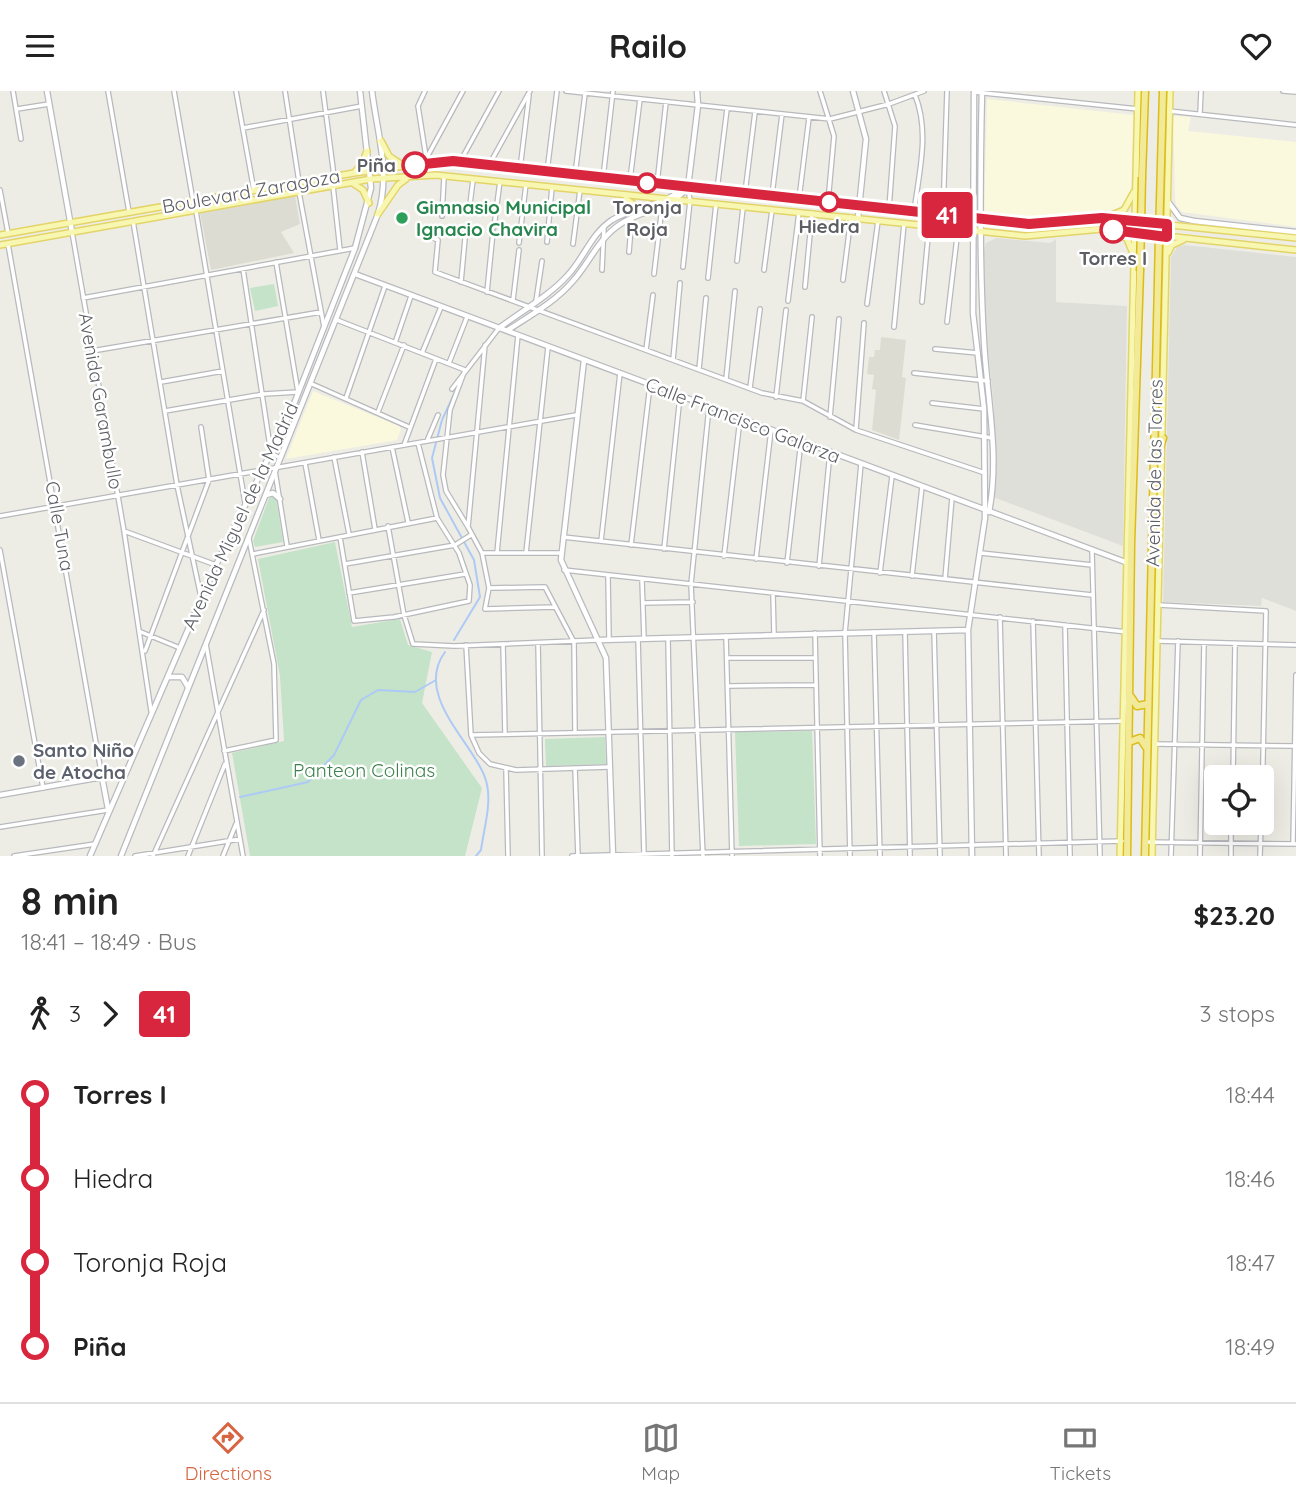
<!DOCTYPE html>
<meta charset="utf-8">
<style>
body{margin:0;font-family:Quicksand,sans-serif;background:#f2f2f2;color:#222;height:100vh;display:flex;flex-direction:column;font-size:26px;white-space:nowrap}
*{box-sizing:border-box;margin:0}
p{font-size:23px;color:#767676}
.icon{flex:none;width:38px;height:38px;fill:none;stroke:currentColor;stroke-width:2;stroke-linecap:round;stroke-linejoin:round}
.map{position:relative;height:765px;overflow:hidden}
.sheet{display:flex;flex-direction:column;background:#fff;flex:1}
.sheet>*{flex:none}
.badge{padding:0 14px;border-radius:5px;font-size:24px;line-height:46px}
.fabs{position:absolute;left:1204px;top:674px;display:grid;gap:14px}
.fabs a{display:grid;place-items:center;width:70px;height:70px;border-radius:7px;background:#fff;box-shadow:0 7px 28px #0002;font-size:35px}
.map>.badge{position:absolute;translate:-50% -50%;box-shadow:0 0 0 4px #fff}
.legs{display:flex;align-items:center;gap:10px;height:77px;padding:0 21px;font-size:23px}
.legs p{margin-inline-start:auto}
.summary{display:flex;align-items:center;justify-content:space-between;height:119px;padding:0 21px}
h1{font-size:38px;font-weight:700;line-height:52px}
ul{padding:0 21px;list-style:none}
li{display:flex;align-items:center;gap:24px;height:84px;font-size:26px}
li i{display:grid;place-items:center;width:10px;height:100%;margin:0 9px;background:currentColor}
li i::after{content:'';width:18px;height:18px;margin:-9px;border:5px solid;border-radius:50%;background:#fff}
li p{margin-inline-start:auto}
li:first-child i{background:linear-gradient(#0000 50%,currentColor 0)}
li:last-child i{background:linear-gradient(currentColor 50%,#0000 0)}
header{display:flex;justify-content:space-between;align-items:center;height:91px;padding:0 21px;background:#fff;font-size:32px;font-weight:700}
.tab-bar{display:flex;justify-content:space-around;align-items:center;height:98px;border-top:2px solid #e0e0e0;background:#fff;font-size:19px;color:#767676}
.tab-bar a{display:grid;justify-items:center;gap:4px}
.tab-bar .current{color:#d76541}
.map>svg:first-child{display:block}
.commercial{fill:#faf8dd}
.industrial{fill:#dfdfd9}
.education{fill:#dddcd3}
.green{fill:#c4e3c9}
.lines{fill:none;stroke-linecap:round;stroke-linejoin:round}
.stream{stroke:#adcaf6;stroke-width:2}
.street-casing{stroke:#b7b9bd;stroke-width:6}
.secondary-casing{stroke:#b8babf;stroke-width:7}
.primary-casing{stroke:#e3d469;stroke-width:8}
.highway-casing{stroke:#dbbd18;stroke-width:9}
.street{stroke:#fff;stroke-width:3.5}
.secondary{stroke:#fff;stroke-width:4.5}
.primary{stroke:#f7f7b1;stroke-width:5}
.highway{stroke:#f2ea98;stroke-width:6}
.highway-bridge-casing{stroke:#dbbd18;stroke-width:9;stroke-linecap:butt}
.highway-bridge{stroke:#f2ea98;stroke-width:6}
.line-1-casing{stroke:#fff;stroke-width:16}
.line-1{stroke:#d7263d;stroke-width:10}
.stop-1-dot{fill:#fff;stroke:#d7263d;stroke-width:3.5}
.leisure-dot{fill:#2e9e5b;stroke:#fff;stroke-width:2.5}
.worship-dot{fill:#6b7280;stroke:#fff;stroke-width:2.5}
.labels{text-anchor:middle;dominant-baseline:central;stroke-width:5;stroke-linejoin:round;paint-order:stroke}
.stop-label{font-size:19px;font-weight:bold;fill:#5d5f64;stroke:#fff}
.street-label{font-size:19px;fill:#5d5f64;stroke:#fff}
.leisure-label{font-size:19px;font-weight:bold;fill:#27864d;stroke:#fff;text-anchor:start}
.worship-label{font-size:19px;font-weight:bold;fill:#5b616d;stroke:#fff;text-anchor:start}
.park-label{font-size:19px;fill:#3e814c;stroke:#fff}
</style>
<header><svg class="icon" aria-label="menu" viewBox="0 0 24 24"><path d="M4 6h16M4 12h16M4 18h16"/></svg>Railo<svg class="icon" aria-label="heart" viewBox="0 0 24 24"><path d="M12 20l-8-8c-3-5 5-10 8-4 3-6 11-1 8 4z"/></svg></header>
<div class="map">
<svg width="1296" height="765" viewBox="0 0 1296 765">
<rect width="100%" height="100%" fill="#eeede5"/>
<path class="commercial" d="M987,8L1134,24L1131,103L1125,112L1114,120L1083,121L1056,127L1028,128L984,124Z
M1176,25L1191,26L1188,40L1296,51V136L1182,121L1176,114L1175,106L1173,26Z
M313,300L399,335L401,338L397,349L286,368Z"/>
<path class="industrial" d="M996,147L1050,152L1056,148V211L1127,215L1123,455L993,406L994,316L985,230L984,160L986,152Z
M1185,154L1296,166V520L1262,507L1261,515L1163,511L1171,166L1177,156Z"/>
<path class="education" d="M295,105L300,133L281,141L294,162L211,179L200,122Z
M881,246L906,249L902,286L906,287L899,349L872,339L876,299L872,298L874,284L867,283L869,266H874L875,259H880Z"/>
<path class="green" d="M274,193L278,215L255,220L250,197Z
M273,404L276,406L283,451L255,456L253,450L269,407Z
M335,451L352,536L400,528L408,554L432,561L422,612L482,697L465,765H250L232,662L284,650L280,585L258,468Z
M812,640L816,753L739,755L735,641Z
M605,646L606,673L546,675L545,648Z"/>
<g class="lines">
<path class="stream" d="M454,549L480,506L474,469L440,407L432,367L442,329L456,299
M445,561C414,603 470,649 484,684C494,707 484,736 481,759L476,765
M240,706L308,691L334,664L361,609L378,599L415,601L436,589"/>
<g class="street-casing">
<path id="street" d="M13,0L21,48
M108,0L129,121
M174,0L193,110
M236,0L254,100
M285,0L299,91
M323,0L334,85
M425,0L418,15L426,66
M566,0L830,28L889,13L924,0
M820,0L834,45L828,111
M884,0L895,35L889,118
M1283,0L1296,1
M974,1L1138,18
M17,18L49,13
M1169,20L1296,34
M1200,22L1201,0
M243,37L362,15
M426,68L463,0
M460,71L499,0
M489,74L530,0
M520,78L529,4
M547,81L557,0
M575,84L585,3
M603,87L613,0
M630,89L640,8
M657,93L666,11
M333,95L340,159
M0,99L8,142
M717,99L727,18
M299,101L324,236
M745,102L755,21
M772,104L782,23
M799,108L809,27
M196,120L245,412
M469,121L473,89
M914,121C919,81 930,41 915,4
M943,124L947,0
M442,125L444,86
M133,130L177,394L201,506
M494,136L500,90
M72,141L124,440L151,620
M420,142L438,149L435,181L762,302L803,310L856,339L985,382
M547,151L552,96
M519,152L526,93
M8,153L102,686
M573,153L580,99
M629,161L632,126
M737,170L743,117
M683,176L690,110L688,96
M243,178L271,362L280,367
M602,179L604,136
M764,179L772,119
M654,183L662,116
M708,187L716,113
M843,189L851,126
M461,191L466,137
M805,196L812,122
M487,201L493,141
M83,207L355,157
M513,209L519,159
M536,210L542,170
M788,210L799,121
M922,211L929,135
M867,213L878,130
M337,229L465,279L450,319L443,384L446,400L468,436
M947,231L958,138
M894,236L904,133
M396,249L411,205
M485,254L468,436L482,462H561
M935,258L978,262
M646,259L653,204
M92,260L321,221
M422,262L441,216
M673,269L680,192
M449,272L467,226
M699,278L706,207
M914,282L988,290
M726,288L735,200
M161,291L223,280
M312,293L409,336
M750,297L760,218
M452,298L499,237
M776,306L786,219
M346,307L385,195
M803,310L812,226
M932,312L984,318
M165,320L264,303L298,301L276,171
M378,321L404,254
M830,326L839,228
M915,334L992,347
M856,338L864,232
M427,350L438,324
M404,354L436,268
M392,356L408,431
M362,361L375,438
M334,366L349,443
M305,372L319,449
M275,380L287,455
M0,425L576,324
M388,435L404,524L413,553L454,555L598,549
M124,440L216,474
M340,446L354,530L394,526L469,510L470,494L459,462L437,427L418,352
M563,446L1092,504
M601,450L620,282
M631,454L650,294
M664,458L680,305
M0,459L43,697
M1092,460L1100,765
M482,462L489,497L485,518L555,516
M497,462L518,244
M526,462L548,256
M981,462L1092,474
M253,463L437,427
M724,465L740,328
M756,468L771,339
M787,472L801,350
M345,473L455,454L471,444
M819,475L830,361
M564,479L1127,541
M880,482L892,385
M608,485L609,549
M912,485L922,396
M945,488L952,407
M642,489L644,548
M489,497L545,496L574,551L575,642
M349,502L465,483
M773,503L774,543
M643,512L693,511
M1159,514L1266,520L1262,718
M1000,526L1006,765
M1033,530L1039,765
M1065,534L1070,765
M934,540L940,765
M141,541L180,557
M874,541L880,765
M905,541L910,765
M815,542L820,765
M726,545L732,765
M638,548L644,763
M668,548L672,765
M1158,550L1296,554
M538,552L542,765
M206,553L243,765
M503,553L505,643
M466,554L471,644L479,662L490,673L516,679L609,676
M145,560L209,389L201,336
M727,567H815
M728,595L816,594
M471,644L1123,630
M1155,653L1294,655
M224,660L276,649L274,573L249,448
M575,677L578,765
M506,678L508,765
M1233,686L1235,553
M0,736L108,719
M1145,751L1296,753
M1293,753L1296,584
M14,765L95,753
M135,765L240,748
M153,765L264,519
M188,765L225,673
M223,765L236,733
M572,765L1122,750
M703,765L691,493L709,316
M850,765L845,542L861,373
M1171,765L1178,550
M1200,765L1204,552
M1231,765V732
M1260,765L1261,732"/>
</g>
<g class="secondary-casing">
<path id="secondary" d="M47,0L72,141
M853,0L866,48L858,127
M982,0C980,84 979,167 984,251C987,307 1000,365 989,421
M1169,112L1180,127L1194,130L1296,141
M355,183L1128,472
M499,237C522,220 549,205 568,184C584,167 591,143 612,129C633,116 671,113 685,95
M508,239C531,224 555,211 573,190C590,171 599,146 622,132C643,119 672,117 688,96L698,14L697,0
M584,269L561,469L606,567L613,765
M266,404L273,402L280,408
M600,549L968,539
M168,586H182L188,596
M0,704L102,686L108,718
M90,765L216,474L292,318L355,157L371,97L360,0
M121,765L378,123C391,82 377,42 372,0
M972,765L968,539L985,427L984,318L973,222L974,0"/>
</g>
<g class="primary-casing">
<path id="primary" d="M381,50L389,65L404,75
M354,82L362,73L367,60
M354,93L363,99L369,112
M626,108L645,121
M626,121L628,115L626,107
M378,123L398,94L406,88
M1107,126L1124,119L1134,101
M1118,141L1127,148L1132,160
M0,144L354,82L441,70L1029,133L1102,127L1296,147
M0,154L371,88L436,84L1025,145L1102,138L1296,159
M1168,162L1172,154L1183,149
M1120,765L1138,0
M1152,765L1170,0"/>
</g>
<g class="highway-casing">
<path id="highway" d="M1142,86L1145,0
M1157,365L1163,347
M1131,606L1137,615L1148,613
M1129,651L1140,647L1146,656
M1127,765L1131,453L1140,180
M1145,765L1159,145"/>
</g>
<use href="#street" class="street"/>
<use href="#secondary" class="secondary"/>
<use href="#primary" class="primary"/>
<use href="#highway" class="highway"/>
<g class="highway-bridge-casing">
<path id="highway-bridge" d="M1159,145L1163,0
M1140,180L1142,86"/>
</g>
<use href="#highway-bridge" class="highway-bridge"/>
</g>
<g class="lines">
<g class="line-1-casing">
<path id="line-1" d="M415,74L453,70L1029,133L1102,127L1167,133V146L1113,139"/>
</g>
<use href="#line-1" class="line-1"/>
</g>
<g class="stop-1-dot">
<circle cx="415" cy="74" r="12"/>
<circle cx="647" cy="92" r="9"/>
<circle cx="829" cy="111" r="9"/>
<circle cx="1113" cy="139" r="12"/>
</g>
<circle class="leisure-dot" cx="402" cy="127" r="7"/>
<circle class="worship-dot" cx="19" cy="670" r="7"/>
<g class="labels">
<g class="stop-label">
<text x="396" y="74" text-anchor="end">Piña</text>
<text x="647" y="116">Toronja<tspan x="647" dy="22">Roja</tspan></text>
<text x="829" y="135">Hiedra</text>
<text x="1113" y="167">Torres I</text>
</g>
<g class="street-label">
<text transform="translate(251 100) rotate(-10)">Boulevard Zaragoza</text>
<text transform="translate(101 310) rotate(80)">Avenida Garambullo</text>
<text transform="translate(743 329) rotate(21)">Calle Francisco Galarza</text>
<text transform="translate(1154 382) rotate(-89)">Avenida de las Torres</text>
<text transform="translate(240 425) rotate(-65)">Avenida Miguel de la Madrid</text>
<text transform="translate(60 435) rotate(80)">Calle Tuna</text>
</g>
<g class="leisure-label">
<text x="416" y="116">Gimnasio Municipal<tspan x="416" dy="22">Ignacio Chavira</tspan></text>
</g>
<g class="worship-label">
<text x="33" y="659">Santo Niño<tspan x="33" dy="22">de Atocha</tspan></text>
</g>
<g class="park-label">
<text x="364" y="679">Panteon Colinas</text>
</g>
</g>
</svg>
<div class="fabs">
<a><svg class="icon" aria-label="locate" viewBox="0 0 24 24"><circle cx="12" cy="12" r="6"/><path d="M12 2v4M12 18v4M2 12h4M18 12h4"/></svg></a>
</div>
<b class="badge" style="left:947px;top:124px;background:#d7263d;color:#fff">41</b>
</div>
<section class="sheet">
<div class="summary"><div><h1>8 min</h1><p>18:41 – 18:49 · Bus</p></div><b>$23.20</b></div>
<div class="legs"><svg class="icon" aria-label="walk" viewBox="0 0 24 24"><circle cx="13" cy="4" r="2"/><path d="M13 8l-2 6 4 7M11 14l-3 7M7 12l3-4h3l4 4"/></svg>3<svg class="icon" aria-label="forward" viewBox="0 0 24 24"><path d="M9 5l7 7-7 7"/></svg><b class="badge" style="background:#d7263d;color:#fff">41</b><p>3 stops</p></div>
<ul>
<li><i style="color:#d7263d"></i><b>Torres I</b><p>18:44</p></li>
<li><i style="color:#d7263d"></i><span>Hiedra</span><p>18:46</p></li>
<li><i style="color:#d7263d"></i><span>Toronja Roja</span><p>18:47</p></li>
<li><i style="color:#d7263d"></i><b>Piña</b><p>18:49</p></li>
</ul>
</section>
<nav class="tab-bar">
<a class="current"><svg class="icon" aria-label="directions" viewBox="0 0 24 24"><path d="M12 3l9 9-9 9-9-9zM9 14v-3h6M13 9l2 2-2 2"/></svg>Directions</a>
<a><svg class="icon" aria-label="map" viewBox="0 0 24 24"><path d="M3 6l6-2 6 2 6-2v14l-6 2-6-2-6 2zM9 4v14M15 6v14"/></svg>Map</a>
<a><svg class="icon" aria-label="tickets" viewBox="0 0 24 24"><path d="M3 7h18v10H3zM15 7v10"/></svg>Tickets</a>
</nav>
